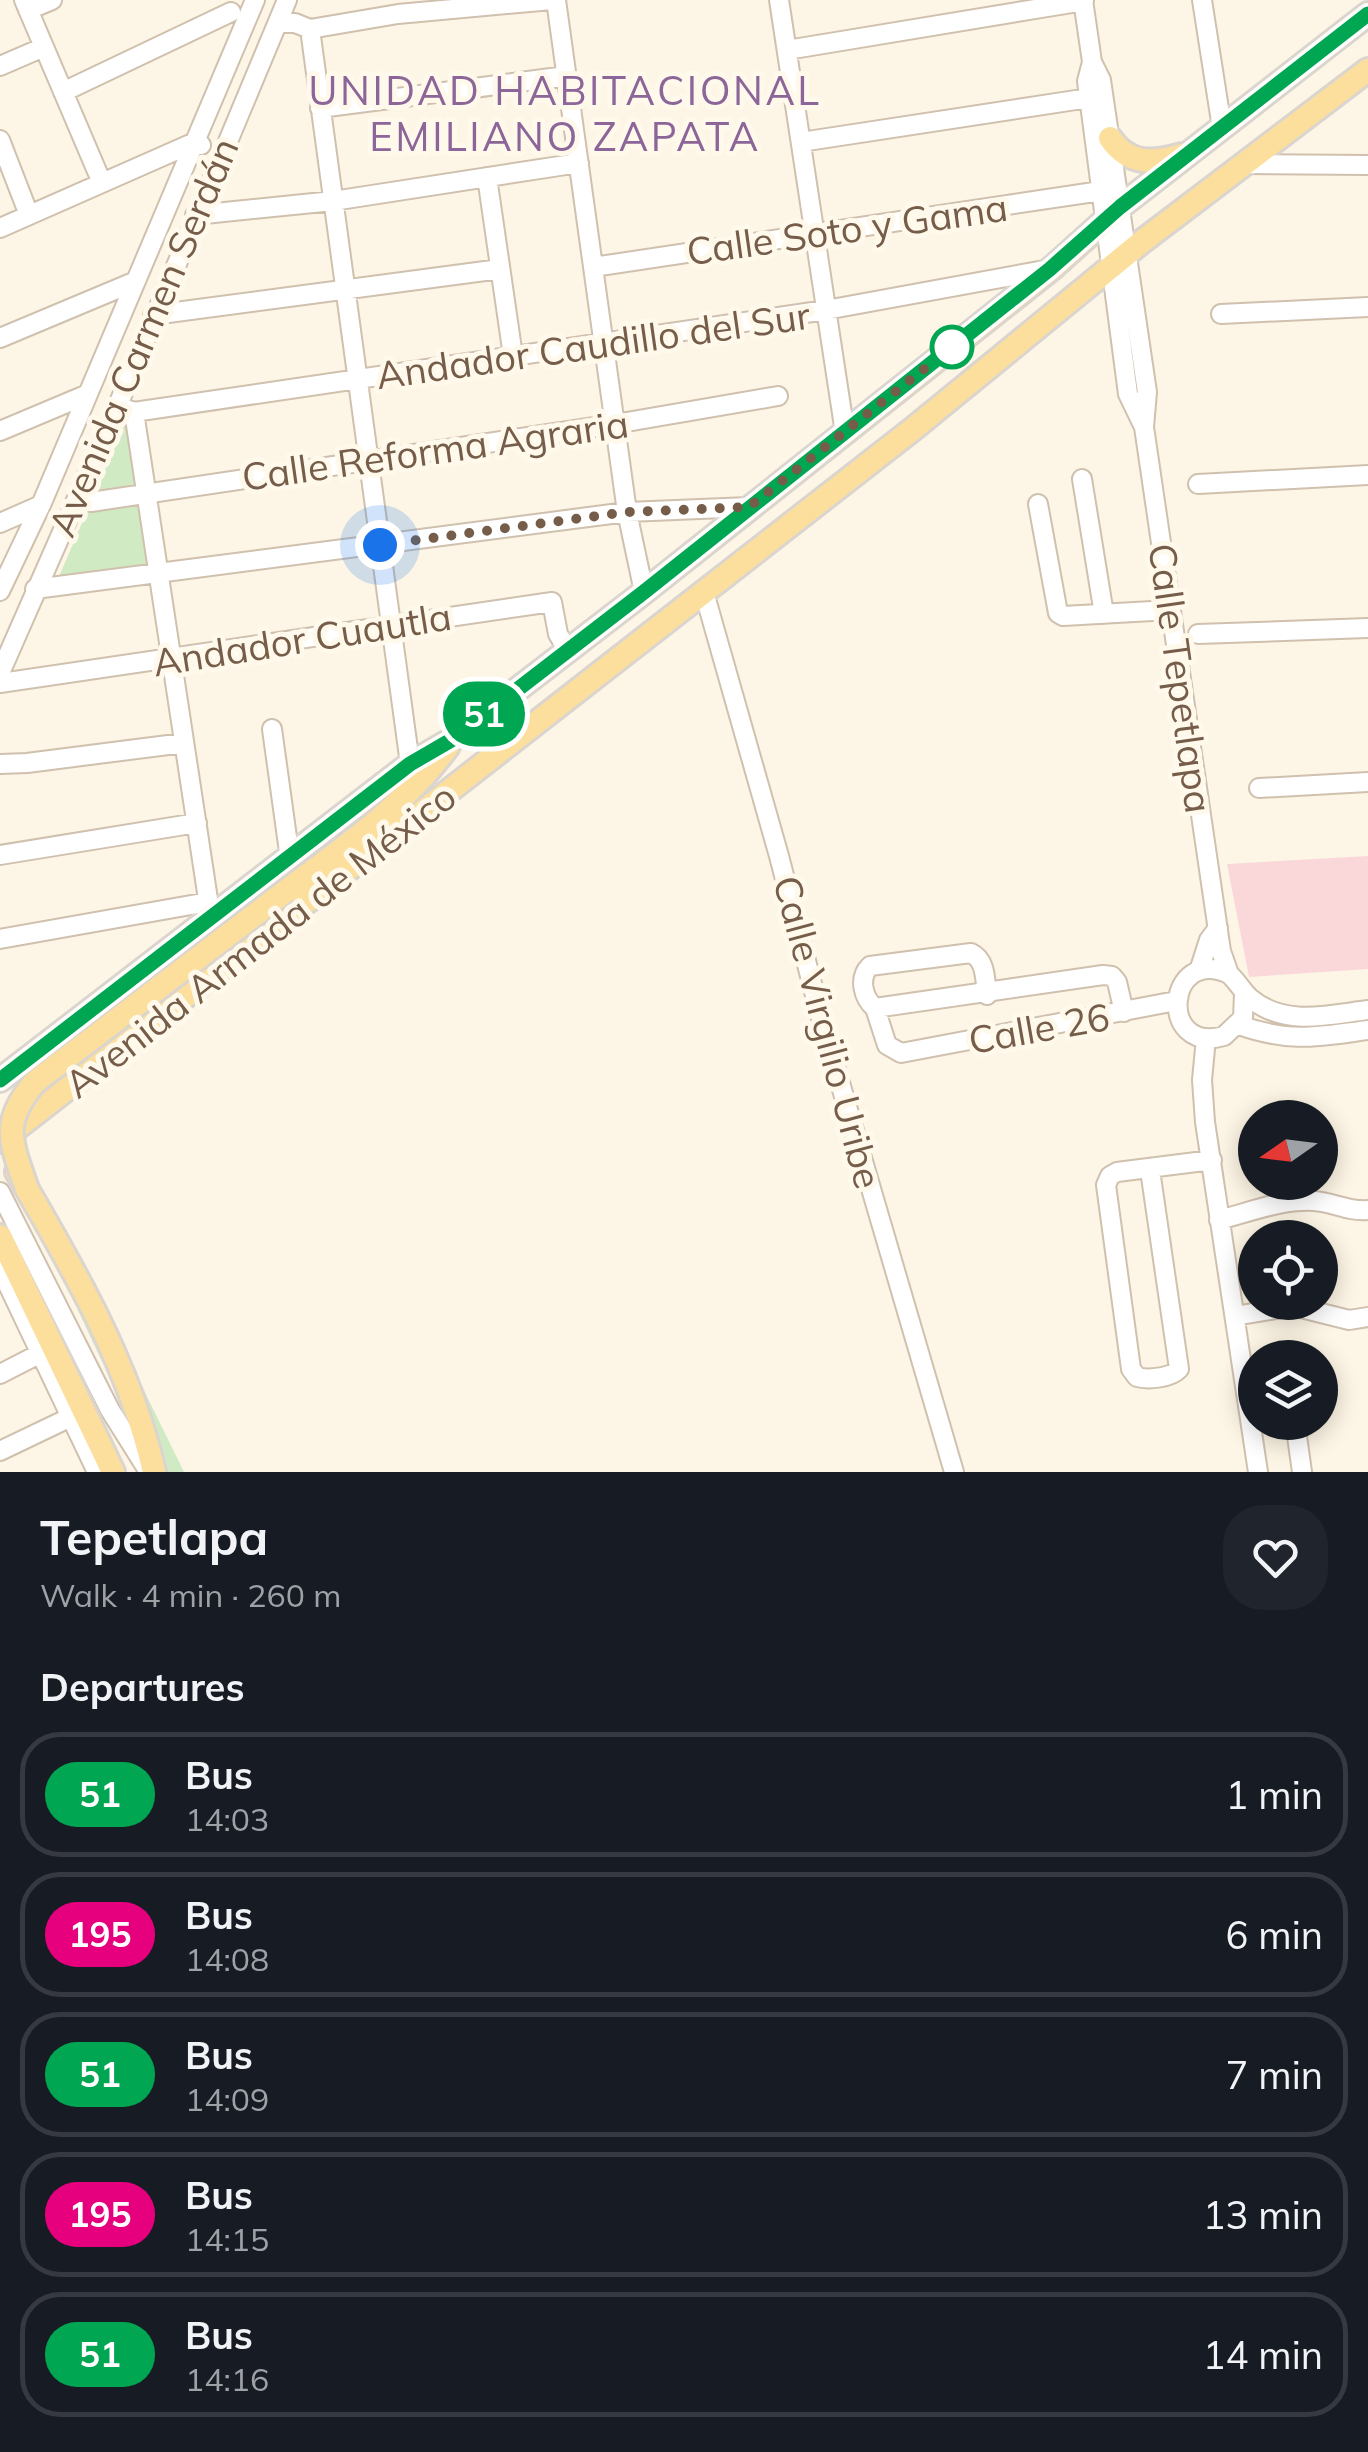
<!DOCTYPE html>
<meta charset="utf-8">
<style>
body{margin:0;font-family:Mulish,sans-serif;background:#20242c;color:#f1f3f6;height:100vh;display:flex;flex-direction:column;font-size:38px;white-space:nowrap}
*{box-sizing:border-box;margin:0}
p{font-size:32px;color:#9ea1a6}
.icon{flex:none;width:55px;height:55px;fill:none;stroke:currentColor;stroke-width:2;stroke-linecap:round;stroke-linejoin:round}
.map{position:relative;height:1472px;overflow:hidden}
.side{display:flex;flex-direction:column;background:#171b24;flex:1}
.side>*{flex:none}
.badge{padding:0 20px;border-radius:32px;font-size:35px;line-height:65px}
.needle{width:65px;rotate:256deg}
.buttons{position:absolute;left:1238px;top:1100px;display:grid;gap:20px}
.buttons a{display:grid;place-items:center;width:100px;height:100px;border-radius:50%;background:#171b24;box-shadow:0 5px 25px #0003;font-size:50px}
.you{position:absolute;width:50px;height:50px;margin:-25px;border:8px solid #fff;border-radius:50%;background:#1a73e8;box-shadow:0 0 0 15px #1a73e833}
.map>.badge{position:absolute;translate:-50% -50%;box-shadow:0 0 0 5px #fff}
h2{padding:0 40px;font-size:38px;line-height:90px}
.round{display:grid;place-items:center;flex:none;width:105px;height:105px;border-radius:40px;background:#20242c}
.headline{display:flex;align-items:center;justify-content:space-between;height:170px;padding:0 40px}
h1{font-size:48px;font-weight:700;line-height:75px}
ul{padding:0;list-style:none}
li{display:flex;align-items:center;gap:30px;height:125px;margin:0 20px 15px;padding:0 20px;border:5px solid #363941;border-radius:40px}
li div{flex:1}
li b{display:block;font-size:38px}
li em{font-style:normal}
li .badge{min-width:110px;font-weight:700;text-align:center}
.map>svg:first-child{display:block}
.medical{fill:#fad8da}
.green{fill:#d0eac3}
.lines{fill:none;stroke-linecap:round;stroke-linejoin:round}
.minor-casing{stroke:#d0c0ae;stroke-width:22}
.major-casing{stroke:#dbd5d0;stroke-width:28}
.minor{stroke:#fff;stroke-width:18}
.major{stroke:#fcdf9d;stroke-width:22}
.major-bridge-casing{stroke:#dbd5d0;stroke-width:28;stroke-linecap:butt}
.major-bridge{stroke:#fcdf9d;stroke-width:22}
.line-casing{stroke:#fff;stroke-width:22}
.line{stroke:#00a651;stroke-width:15}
.walk{stroke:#765d4a;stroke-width:10;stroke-dasharray:0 18}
.stop-dot{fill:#fff;stroke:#00a651;stroke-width:5}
.labels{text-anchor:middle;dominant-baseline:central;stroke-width:10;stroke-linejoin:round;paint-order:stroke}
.street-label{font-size:38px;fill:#765d4a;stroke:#fff9ec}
.neighbourhood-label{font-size:40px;letter-spacing:2.5px;fill:#8c6599;stroke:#fff9ec}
</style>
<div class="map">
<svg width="1368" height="1472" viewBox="0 0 1368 1472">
<rect width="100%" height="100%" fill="#fdf5e5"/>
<path class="medical" d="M1368,856V969L1249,977L1227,864Z"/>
<path class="green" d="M127,419L155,570L57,581Z
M99,1299L184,1472H167C130,1421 104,1367 78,1310Z"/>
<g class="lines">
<g class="minor-casing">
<path id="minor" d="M24,0L102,183
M556,0L627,512L644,592
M779,0L845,433
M1083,0L1092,62L1101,80L1147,392L1144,427L1221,951L1229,974
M1202,0L1222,128
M28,10L52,0
M278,23H295L310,29L410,764
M310,29L398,14L552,0
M787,50L1084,1
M1092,62L1087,81L1128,394L1143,425
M0,66L44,47
M63,92L231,12
M320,108L566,76
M0,140L29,215
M801,142L1089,98
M1243,164L1368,165
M487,177L513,356
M195,215L333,201L579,163
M0,228L195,142L201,145
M593,267L1101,191
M1221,314L1368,307
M153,315L500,269
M0,338L136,281
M123,408L134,412L211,919
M134,412L826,310L1050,269
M0,431L88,394
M1082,479L1104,614
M1198,484L1368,475
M91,502L615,424L778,396
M1038,504L1058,613L1063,616L1170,610
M0,523L41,505
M35,589L627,512L749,507
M0,591L41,505L255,0
M704,592L779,856L819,1011L954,1472
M1198,634L1368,628
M0,673L118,405L287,0
M0,683L552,602L558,634L568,651
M272,729L290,859
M0,764L27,763L184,743
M1259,788L1368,782
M0,855L197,823
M0,939L208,902
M1199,971L1209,940L1218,928
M1244,994L1243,1018L1224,1036C1157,1055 1166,945 1229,974C1238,982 1242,991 1250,998C1284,1027 1328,1015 1368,1010
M987,995C985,979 986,960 971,953L870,966C858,978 863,998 875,1008L1103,975L1112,976L1117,982L1124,1012
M875,1008L887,1045L901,1053L1176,1001
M1239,1025C1291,1043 1315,1037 1368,1030
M1206,1038L1202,1080L1205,1122L1258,1472
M1150,1170L1179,1369C1171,1378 1148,1380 1137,1377L1131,1369L1106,1185L1110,1176L1117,1172L1212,1160
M0,1192L110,1410L149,1472
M1219,1220C1250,1212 1282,1199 1314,1201C1333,1202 1348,1212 1368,1210
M0,1268L97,1472
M1235,1316L1293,1306L1349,1320L1368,1317
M0,1374L41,1353
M1295,1422L1302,1472
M0,1451L71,1417"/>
</g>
<g class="major-casing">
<path id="major" d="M1110,138C1129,166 1154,163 1182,155
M286,891C344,847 405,806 448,746
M0,1080L410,764L453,739L644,592L1051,269L1120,207L1368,14
M0,1141L913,429L1144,240L1368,70
M17,1172C72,1266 130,1365 154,1472
M0,1236L113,1472"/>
</g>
<use href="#minor" class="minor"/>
<use href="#major" class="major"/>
<g class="major-bridge-casing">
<path id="major-bridge" d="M27,1189C11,1142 0,1123 35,1082L286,891"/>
</g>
<use href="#major-bridge" class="major-bridge"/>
</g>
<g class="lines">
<g class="line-casing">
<path id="line" d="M0,1080L410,764L453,739L644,592L1050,269L1120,207L1368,14"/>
</g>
<use href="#line" class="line"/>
<path class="walk" d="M380,545L627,512L749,507L952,347"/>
</g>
<circle class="stop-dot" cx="952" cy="347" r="20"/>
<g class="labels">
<g class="street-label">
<text transform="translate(847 229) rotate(-8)">Calle Soto y Gama</text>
<text transform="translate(143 337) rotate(-67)">Avenida Carmen Serdán</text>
<text transform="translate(593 345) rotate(-8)">Andador Caudillo del Sur</text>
<text transform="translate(435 450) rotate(-8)">Calle Reforma Agraria</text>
<text transform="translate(302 639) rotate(-9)">Andador Cuautla</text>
<text transform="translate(1181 678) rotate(82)">Calle Tepetlapa</text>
<text transform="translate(260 940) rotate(-38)">Avenida Armada de México</text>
<text transform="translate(1039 1028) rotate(-10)">Calle 26</text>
<text transform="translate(828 1032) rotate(75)">Calle Virgilio Uribe</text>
</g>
<g class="neighbourhood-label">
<text x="565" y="90">UNIDAD HABITACIONAL<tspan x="565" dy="46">EMILIANO ZAPATA</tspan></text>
</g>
</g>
</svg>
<div class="buttons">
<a><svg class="needle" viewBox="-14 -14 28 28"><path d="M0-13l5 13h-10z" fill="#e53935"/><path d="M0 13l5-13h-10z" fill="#9ea1a6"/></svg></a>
<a><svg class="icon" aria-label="locate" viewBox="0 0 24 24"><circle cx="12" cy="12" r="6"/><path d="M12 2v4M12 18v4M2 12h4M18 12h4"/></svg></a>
<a><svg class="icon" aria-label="layers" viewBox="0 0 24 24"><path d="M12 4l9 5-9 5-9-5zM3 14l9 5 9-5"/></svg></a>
</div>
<div class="you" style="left:380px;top:545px"></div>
<b class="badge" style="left:484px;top:714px;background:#00a651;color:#fff">51</b>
</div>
<section class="side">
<div class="headline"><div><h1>Tepetlapa</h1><p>Walk · 4 min · 260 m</p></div><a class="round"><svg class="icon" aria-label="heart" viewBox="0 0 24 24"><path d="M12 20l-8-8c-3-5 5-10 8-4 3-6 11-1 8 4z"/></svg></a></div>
<h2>Departures</h2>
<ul>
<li><span class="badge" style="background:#00a651;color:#fff">51</span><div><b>Bus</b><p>14:03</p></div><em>1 min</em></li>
<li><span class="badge" style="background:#e6007e;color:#fff">195</span><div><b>Bus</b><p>14:08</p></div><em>6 min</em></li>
<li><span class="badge" style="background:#00a651;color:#fff">51</span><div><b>Bus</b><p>14:09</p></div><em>7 min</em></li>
<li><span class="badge" style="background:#e6007e;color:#fff">195</span><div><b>Bus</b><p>14:15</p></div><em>13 min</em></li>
<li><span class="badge" style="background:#00a651;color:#fff">51</span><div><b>Bus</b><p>14:16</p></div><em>14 min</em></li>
</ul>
</section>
